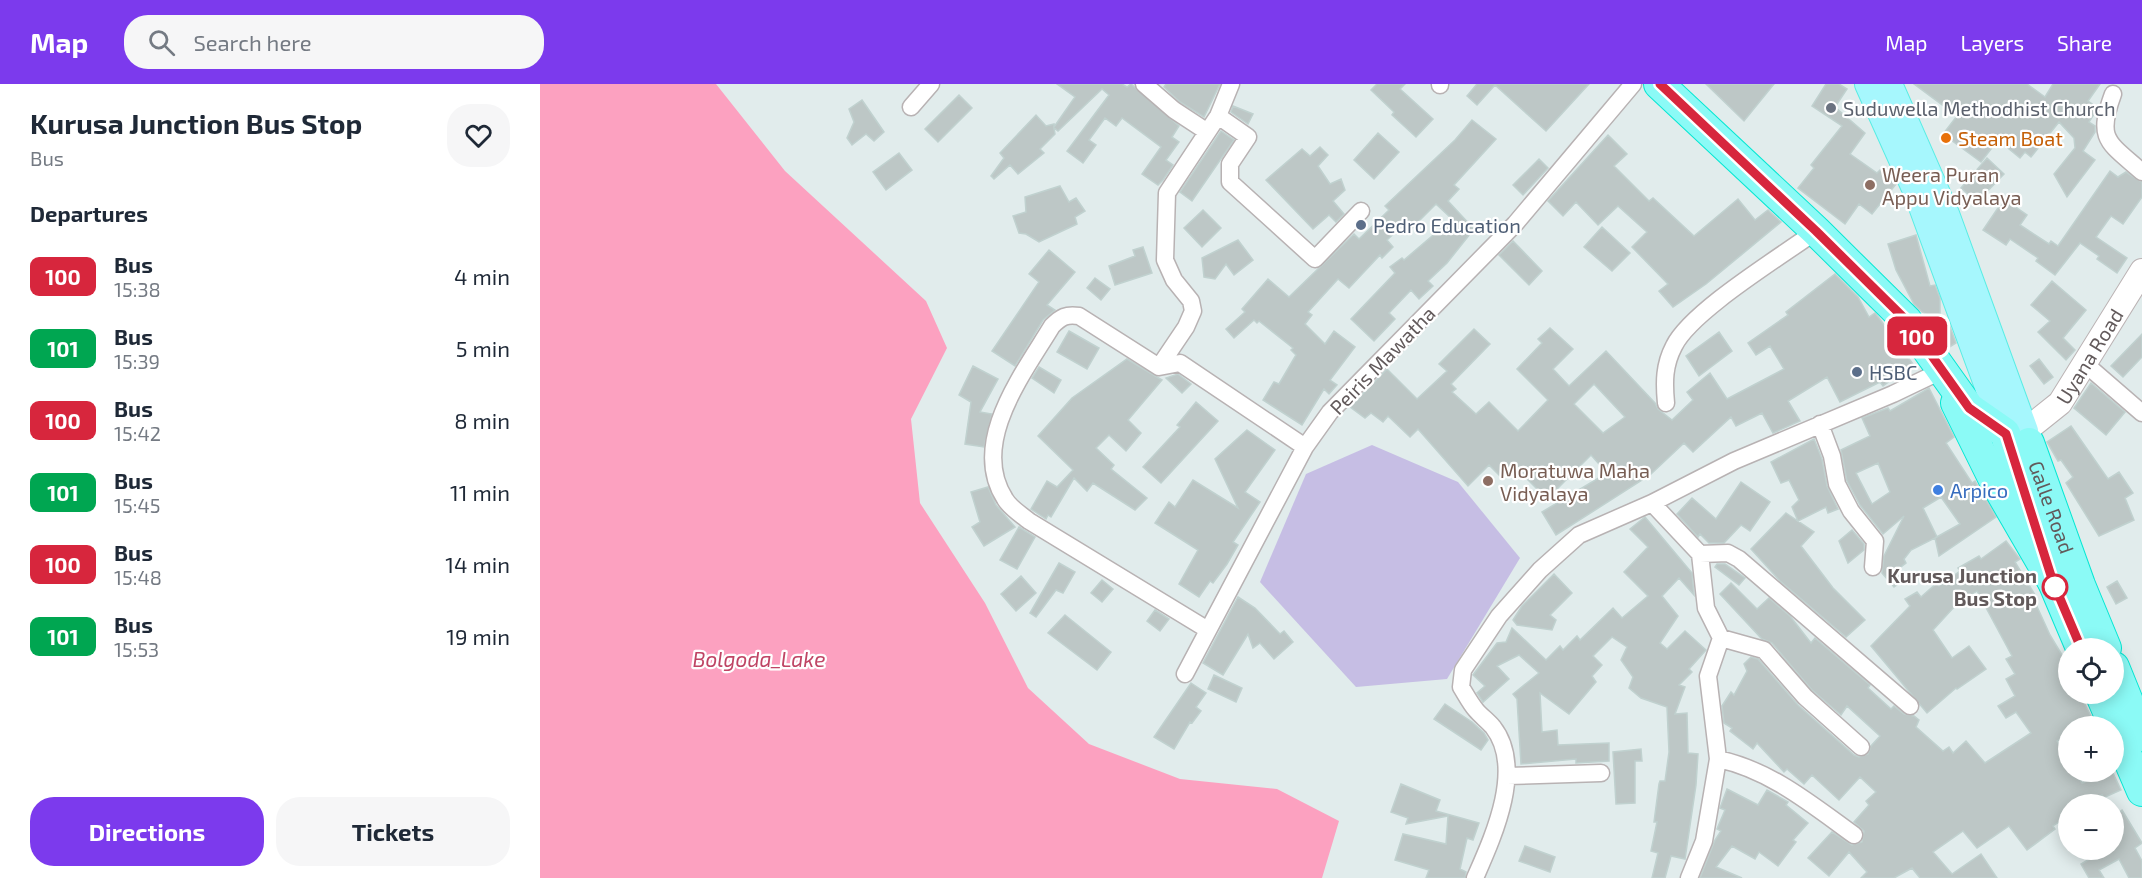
<!DOCTYPE html>
<meta charset="utf-8">
<style>
body{margin:0;font-family:"Exo 2",sans-serif;background:#f6f6f7;color:#1f2937;height:100vh;display:flex;flex-direction:column;font-size:22px;white-space:nowrap}
*{box-sizing:border-box;margin:0}
p{font-size:20px;color:#747a83}
.icon{flex:none;width:33px;height:33px;fill:none;stroke:currentColor;stroke-width:2;stroke-linecap:round;stroke-linejoin:round}
.map{position:relative;flex:1;overflow:hidden}
.drawer{display:flex;flex-direction:column;background:#fff;width:540px}
.drawer>*{flex:none}
.badge{padding:0 12px;border-radius:9px;font-size:21px;line-height:39px}
.fabs{position:absolute;left:1518px;top:554px;display:grid;gap:12px}
.fabs a{display:grid;place-items:center;width:66px;height:66px;border-radius:50%;background:#fff;box-shadow:0 3px 15px #0003;font-size:30px}
.map>.badge{position:absolute;translate:-50% -50%;box-shadow:0 0 0 3px #fff}
h2{padding:0 30px;font-size:22px;line-height:54px}
.round{display:grid;place-items:center;flex:none;width:63px;height:63px;border-radius:24px;background:#f6f6f7}
.headline{display:flex;align-items:center;justify-content:space-between;height:102px;padding:0 30px}
h1{font-size:28px;font-weight:700;line-height:45px}
.button{display:flex;gap:12px;margin-top:auto;padding:12px 30px}
.button a{flex:1;height:69px;border-radius:24px;background:#7c3aed;color:#fff;font-size:24px;font-weight:700;line-height:69px;text-align:center}
.button a+a{background:#f6f6f7;color:#1f2937}
ul{padding:0;list-style:none}
li{display:flex;align-items:center;gap:18px;height:72px;padding:0 30px}
li div{flex:1}
li b{display:block;font-size:22px}
li em{font-style:normal}
li .badge{min-width:66px;font-weight:700;text-align:center}
header{display:flex;align-items:center;gap:36px;box-sizing:border-box;height:84px;padding:0 30px;background:#7c3aed;color:#fff}
header strong{font-size:28px}
nav{display:flex;gap:33px;margin-inline-start:auto;font-size:21px}
.search{width:420px;height:54px;background:#f6f6f7;display:flex;align-items:center;gap:15px;box-sizing:border-box;padding:0 21px;border-radius:24px;color:#747a83;font-size:22px}
main{display:flex;flex:1;min-height:0}
.map>svg:first-child{display:block}
.green{fill:#c6bee4}
.water{fill:#fca1c0}
.building{fill:#bdc7c6;stroke:#c0d1cf;stroke-width:1.5;fill-rule:evenodd}
.lines{fill:none;stroke-linecap:round;stroke-linejoin:round}
.street-casing{stroke:#b8b2b3;stroke-width:19}
.secondary-casing{stroke:#bbb3b4;stroke-width:26}
.primary-casing{stroke:#59ede4;stroke-width:28}
.highway-casing{stroke:#06e7d3;stroke-width:32}
.street{stroke:#fff;stroke-width:16}
.secondary{stroke:#fff;stroke-width:24}
.primary{stroke:#a6f7fd;stroke-width:26}
.highway{stroke:#8bfaf6;stroke-width:30}
.line-casing{stroke:#fff;stroke-width:14}
.line{stroke:#d7263d;stroke-width:9}
.worship-dot{fill:#6b7280;stroke:#fff;stroke-width:2}
.food-dot{fill:#e8710a;stroke:#fff;stroke-width:2}
.education-dot{fill:#8d6e63;stroke:#fff;stroke-width:2}
.service-dot{fill:#5c6f8a;stroke:#fff;stroke-width:2}
.shop-dot{fill:#3f7fe0;stroke:#fff;stroke-width:2}
.stop-dot{fill:#fff;stroke:#d7263d;stroke-width:3}
.labels{text-anchor:middle;dominant-baseline:central;stroke-width:4.5;stroke-linejoin:round;paint-order:stroke}
.worship-label{font-size:20px;fill:#5b616d;stroke:#fff;text-anchor:start}
.food-label{font-size:20px;fill:#c56008;stroke:#fff;text-anchor:start}
.education-label{font-size:20px;fill:#785e54;stroke:#fff;text-anchor:start}
.service-label{font-size:20px;fill:#4e5e75;stroke:#fff;text-anchor:start}
.street-label{font-size:20px;fill:#625a5b;stroke:#fff}
.shop-label{font-size:20px;fill:#366cbe;stroke:#fff;text-anchor:start}
.stop-label{font-size:20px;font-weight:bold;fill:#625a5b;stroke:#fff;text-anchor:end}
.water-label{font-size:21px;font-style:italic;fill:#bf4565;stroke:#fff}
</style>
<header>
<strong>Map</strong>
<div class="search"><svg class="icon" aria-label="search" viewBox="0 0 24 24"><circle cx="10" cy="10" r="6"/><path d="M15 15l6 6"/></svg>Search here</div>
<nav><a>Map</a><a>Layers</a><a>Share</a></nav>
</header>
<main>
<section class="drawer">
<div class="headline"><div><h1>Kurusa Junction Bus Stop</h1><p>Bus</p></div><a class="round"><svg class="icon" aria-label="heart" viewBox="0 0 24 24"><path d="M12 20l-8-8c-3-5 5-10 8-4 3-6 11-1 8 4z"/></svg></a></div>
<h2>Departures</h2>
<ul>
<li><span class="badge" style="background:#d7263d;color:#fff">100</span><div><b>Bus</b><p>15:38</p></div><em>4 min</em></li>
<li><span class="badge" style="background:#00a651;color:#fff">101</span><div><b>Bus</b><p>15:39</p></div><em>5 min</em></li>
<li><span class="badge" style="background:#d7263d;color:#fff">100</span><div><b>Bus</b><p>15:42</p></div><em>8 min</em></li>
<li><span class="badge" style="background:#00a651;color:#fff">101</span><div><b>Bus</b><p>15:45</p></div><em>11 min</em></li>
<li><span class="badge" style="background:#d7263d;color:#fff">100</span><div><b>Bus</b><p>15:48</p></div><em>14 min</em></li>
<li><span class="badge" style="background:#00a651;color:#fff">101</span><div><b>Bus</b><p>15:53</p></div><em>19 min</em></li>
</ul>
<div class="button"><a>Directions</a><a>Tickets</a></div>
</section>
<div class="map">
<svg width="1602" height="794" viewBox="0 0 1602 794">
<rect width="100%" height="100%" fill="#e1ecec"/>
<path class="green" d="M832,361L918,398L980,474L907,595L816,603L720,498L766,390Z"/>
<path class="water" d="M0,0H176L245,87L386,217L407,264L371,335L380,419L445,519L488,604L549,660L640,695L737,705L799,737L782,794H0Z"/>
<path class="building" d="M517,0H582L587,3L591,0L639,42L632,53L639,58L626,76L633,81L623,96L618,101L602,90L621,63L582,34L576,42L565,34L549,56L556,61L543,79L527,67L569,11L562,5L518,47L514,44L515,50L500,65L504,69L478,90L470,81L454,95L451,92L464,74L460,69L496,31L506,42L514,40V43L535,13Z
M626,0H680L664,33L640,18L624,3Z
M837,0H865L860,5L893,35L876,53L852,31L854,28L831,6Z
M937,0H1049L1006,47L955,1L937,21L927,12Z
M1166,0H1234L1204,37Z
M1286,0H1299L1307,5L1295,23L1325,49L1310,70L1337,89L1340,86L1356,100L1332,130L1319,120L1305,140L1258,104L1274,84L1271,81L1302,42L1272,22Z
M1374,0H1487L1505,13L1513,0H1560L1548,17L1558,24L1549,38L1555,42V48L1543,67L1555,76L1527,113L1514,90L1535,64L1534,54L1519,38L1491,73L1485,68L1480,74L1458,56L1441,78L1403,50L1417,32Z
M419,11L432,24L398,58L385,45Z
M322,16L344,48L334,57L326,50L312,61L307,54L314,38L309,25Z
M693,22L713,30L708,40L691,28Z
M932,36L956,55L914,101L919,105L908,117L934,145L907,179L888,197L893,202L879,215L871,206L849,229L855,235L834,257L811,235L855,189L850,183L862,174L864,176L912,135L896,120L870,146L864,140L847,156L853,163L842,174L840,171L809,204L798,195L768,228L772,231L765,240L785,260L794,247L815,263L790,296L797,301L789,310L784,305L762,341L723,316L734,298L739,300L756,271L751,266L753,264L719,237L717,239L714,236L694,254L686,245L705,228L702,225L728,195L749,213L814,150L819,155L849,126L845,122L915,56Z
M681,47L694,56L652,117L640,108Z
M838,49L859,68L834,95L814,76Z
M1068,51L1087,70L1074,82L1109,117L1113,114L1154,152L1198,115L1215,136L1228,126L1241,138L1166,200L1133,223L1119,207L1128,200L1092,163L1107,148L1078,122L1058,141L1036,118L1023,132L1008,117Z
M780,63L788,71L778,82L790,100L801,95L805,106L793,117L804,130L796,138L789,131L773,145L726,96L762,65L770,72Z
M359,69L372,86L346,106L333,88Z
M1447,74L1464,90L1437,118L1421,104Z
M999,75L1008,84L983,111L973,101Z
M1570,87L1578,93L1586,88L1602,98V113L1583,140L1571,132L1556,153L1587,174L1577,189L1557,175L1559,172L1540,159L1515,191L1496,177L1498,174L1470,155L1466,161L1443,146L1464,115L1487,131L1480,141L1509,160L1511,157L1518,162Z
M520,102L529,118L536,114L545,127L535,133L537,140L499,158L486,150L479,149L473,132L486,128L485,113Z
M663,126L681,144L662,163L644,144Z
M1062,143L1090,169L1072,187L1044,163Z
M1376,151L1390,202L1395,201L1400,214V238L1382,228L1374,220L1356,186L1348,160Z
M698,156L713,176L694,191L686,180L675,195L664,193L662,174Z
M973,157L1002,187L989,201L959,171Z
M603,163L612,189L575,201L569,182L595,172L593,166Z
M509,166L535,188L507,221L515,226L503,236L475,282L452,267L499,198L489,190Z
M1295,190L1318,213L1329,233L1335,229L1339,234L1373,280L1343,302L1340,298L1300,318L1287,293L1248,317L1260,337L1233,349L1222,329L1196,342L1191,333L1153,368L1144,359L1110,391L1016,451L1002,428L1067,389L1051,371L1007,415L973,381L961,393L949,381L928,402L878,345L870,353L848,332L843,338L831,329L825,334L810,323L847,285L877,315L907,287L899,280L934,245L950,260L911,300L916,305L912,308L936,330L949,318L978,347L1008,316L977,285L1002,259L998,255L1010,244L1033,265L1013,285L1029,302L1066,267L1115,319L1118,325L1132,336L1153,316L1147,308L1170,289L1187,315L1244,285L1230,262L1216,271L1208,259L1248,231L1246,228ZM1054,300L1085,333L1063,349L1034,320Z
M555,194L570,205L561,216L547,204Z
M1512,197L1546,226L1523,254L1535,266L1526,276L1498,248L1510,237L1491,221Z
M1409,240L1416,259L1408,264L1396,248Z
M529,247L559,264L547,285L517,268Z
M1179,248L1192,267L1159,292L1146,272Z
M1602,250V273L1583,293L1571,282Z
M587,275L622,296L588,336L601,349L586,367L569,351L556,364L574,381L571,385L607,414L595,426L553,399L547,407L534,394L511,433L508,431L506,435L491,425L507,397L517,403L533,386L498,352L532,314Z
M1499,275L1513,293L1504,300L1490,282Z
M433,282L458,295L440,328L452,330L444,363L425,360L431,318L419,311Z
M499,283L521,296L514,309L492,294Z
M638,290L651,300L642,309L626,294Z
M1551,299L1585,328L1566,351L1534,324Z
M1389,304L1414,353L1406,359L1432,399L1435,397L1456,433L1399,472L1395,454L1420,440L1401,413L1383,424L1397,453L1371,466L1364,475L1366,479L1357,486L1365,495L1354,503L1342,489L1344,472L1364,432L1343,450L1320,421L1307,397L1301,366L1330,352L1322,334L1348,324L1350,327ZM1338,379L1350,408L1332,420L1316,389Z
M656,318L678,337L621,399L603,383L640,343L637,341Z
M1531,342L1568,395L1579,388L1593,409L1585,414L1594,436L1559,452L1526,399L1533,393L1521,376L1518,377L1507,358Z
M707,346L735,366L705,408L720,418L693,458L698,461L687,480L673,499L670,497L659,513L639,500L658,466L615,439L629,418L635,423L653,396L698,424L675,375Z
M1274,355L1282,375L1287,402L1298,425L1288,429L1286,423L1258,437L1252,423L1259,416L1249,396L1241,399L1231,378Z
M1201,398L1230,418L1210,447L1201,441L1184,459H1169L1160,450L1158,453L1137,430L1152,414L1176,435Z
M448,403L456,421L475,443L444,462L432,443L440,438L431,408Z
M1246,429L1274,448L1261,462L1293,504L1325,536L1306,553L1240,497L1211,465Z
M1105,433L1152,489L1154,511L1139,494L1122,512L1138,532L1120,559L1127,565L1145,547L1166,566L1149,585L1152,588L1139,601L1145,603L1135,630L1147,629L1148,669L1158,670L1156,701L1145,775L1131,772L1125,794H1112L1118,769L1111,767L1117,738H1114L1119,700L1120,697H1125L1129,668L1127,623L1101,614L1089,604L1093,593L1081,576L1087,563L1072,553L1053,572L1062,581L1052,592L1056,598L1029,630L1000,609L1002,648L1017,646L1018,661L1069,659V677L1036,679V675L981,680L977,615L973,610L999,589L979,571L957,582L969,595L943,618L937,609L945,602L933,591L957,559L966,558L972,544L1006,576L1020,562L1023,566L1037,552L1040,556L1073,524L1082,534L1108,512L1084,488L1108,463L1090,445Z
M479,443L495,453L477,485L460,476Z
M1312,446L1324,460V466L1308,479L1299,457Z
M1466,457L1480,475L1475,478L1497,514L1494,516L1510,551L1525,576L1528,575V609H1539L1553,636L1543,642H1528V651L1517,657L1528,676V687H1535L1542,699L1572,687L1581,706L1563,714L1562,711L1548,720H1528V732L1513,742L1515,745L1487,766L1469,742L1437,764L1423,747L1393,768L1412,790L1441,770L1457,794H1380L1372,784L1354,794H1321L1327,788L1309,768L1289,792L1268,774L1292,748L1312,761L1322,758L1324,747L1314,738L1329,721L1326,717L1336,708L1320,693L1299,716L1272,691L1264,700L1247,685L1244,688L1217,659L1213,665L1190,647L1192,644L1184,639L1182,622L1191,608L1194,611L1207,587L1204,580L1211,573L1218,575L1258,621L1314,671L1319,673L1328,670L1331,662L1340,652L1307,622L1301,631L1272,606L1232,559L1222,555L1180,510L1191,499L1217,525L1229,514L1250,532L1271,559L1275,554L1330,601L1328,604L1351,625L1354,622L1364,630L1374,632L1379,636L1376,643L1403,667L1409,663L1413,669L1426,657L1445,679L1491,649L1476,628L1466,634L1458,622L1475,612L1466,595L1475,590L1466,575L1472,572L1437,507L1415,522L1393,546L1412,574L1429,562L1446,585L1417,605L1416,604L1387,629L1331,562L1370,522L1365,515L1377,508L1381,513L1397,499L1399,502L1420,487L1418,484L1439,472L1441,475Z
M519,479L535,488L523,509L516,506L496,533L490,529Z
M1177,480H1185L1205,494L1199,501L1175,483Z
M1014,490L1032,509L1010,531L1016,536L1012,546L977,541L973,536L982,522Z
M481,492L496,509L476,527L461,510Z
M562,496L573,505L562,518L551,509Z
M1577,497L1587,514L1576,520L1567,503Z
M698,513L715,524L740,550L744,547L753,558L734,575L720,559L713,564L708,550L683,591L663,579Z
M615,526L629,535L620,547L607,537Z
M525,531L571,568L557,586L508,549Z
M674,591L702,604L696,618L668,605Z
M651,599L666,609L656,623L661,627L652,639L650,638L634,665L614,653Z
M905,620L932,638L944,649L948,656L941,666L894,635Z
M1101,665L1102,677H1095V719L1076,720L1073,668Z
M861,700L900,716L896,727L939,739L933,756L927,754L920,785L926,788L925,794H886L889,786L855,776L863,750L906,760L908,732L866,740L868,734L851,728Z
M1187,705L1218,721L1227,706L1248,718L1246,721L1268,739L1253,756L1256,758L1238,782L1219,768L1215,775L1192,762L1176,783L1202,794H1160L1175,756L1181,747L1177,745L1185,726L1180,724Z
M1582,726L1602,759L1595,764L1602,777V794H1589L1579,775L1559,786L1564,794H1549L1541,780L1558,770L1555,765H1574V732Z
M985,762L1015,773L1010,788L979,777Z"/>
<g class="lines">
<g class="street-casing">
<path id="street" d="M604,0L634,26L666,47
M900,1V0
M1573,10C1556,56 1568,58 1602,88
M371,23L391,0
M678,32L708,53L690,80V98L775,175L821,127
M1543,278L1602,329
M619,283L646,243L653,227L651,217L634,196L625,176L627,109L678,32L691,0
M1126,319C1124,298 1124,281 1134,262C1151,227 1242,172 1276,147
M1280,340L1292,372L1297,400L1311,427L1335,457L1333,483
M1112,419L1160,470L1166,524L1181,554L1168,592L1178,675L1164,757L1149,794
M1160,470L1188,469L1199,475L1370,622
M668,546L489,437C482,431 470,424 465,415C429,359 483,290 512,242C521,233 526,230 539,232L619,283L640,279L765,363
M1181,554L1224,566L1265,613L1321,663
M645,590L765,363L790,328L975,140L1093,0
M1178,675C1230,686 1271,720 1314,751
M967,692L1061,689
M935,794C953,753 985,684 953,643C948,637 941,632 936,626C930,619 926,611 921,603L923,586L959,532L1000,486L1039,451L1112,419L1194,377L1353,310L1401,287"/>
</g>
<g class="secondary-casing">
<g id="secondary">
<path id="s1" d="M1485,347L1520,319L1602,187"/>
</g>
</g>
<g class="primary-casing">
<path id="primary" d="M1328,0L1377,109L1465,349
M1349,0L1406,130L1485,347"/>
</g>
<g class="highway-casing">
<g id="highway">
<path d="M1119,0L1276,147L1367,237L1429,324L1465,349L1513,498"/>
<path d="M1416,319L1455,398L1513,498L1541,564"/>
<path id="s2" d="M1489,359L1540,501L1566,564"/>
<path d="M1574,583L1602,652"/>
<path d="M1560,609L1602,707"/>
</g>
</g>
<use href="#street" class="street"/>
<use href="#secondary" class="secondary"/>
<use href="#primary" class="primary"/>
<use href="#highway" class="highway"/>
</g>
<g class="lines">
<g class="line-casing">
<path id="line" d="M1120,0L1276,147L1367,237L1429,324L1466,350L1513,498L1541,564"/>
</g>
<use href="#line" class="line"/>
</g>
<circle class="worship-dot" cx="1291" cy="24" r="6"/>
<circle class="food-dot" cx="1406" cy="54" r="6"/>
<g class="education-dot">
<circle cx="1330" cy="101" r="6"/>
<circle cx="948" cy="397" r="6"/>
</g>
<g class="service-dot">
<circle cx="821" cy="141" r="6"/>
<circle cx="1317" cy="288" r="6"/>
</g>
<circle class="shop-dot" cx="1398" cy="406" r="6"/>
<circle class="stop-dot" cx="1515" cy="503" r="12"/>
<g class="labels">
<g class="worship-label">
<text x="1303" y="24">Suduwella Methodhist Church</text>
</g>
<g class="food-label">
<text x="1418" y="54">Steam Boat</text>
</g>
<g class="education-label">
<text x="1342" y="90">Weera Puran<tspan x="1342" dy="23">Appu Vidyalaya</tspan></text>
<text x="960" y="386">Moratuwa Maha<tspan x="960" dy="23">Vidyalaya</tspan></text>
</g>
<g class="service-label">
<text x="833" y="141">Pedro Education</text>
<text x="1329" y="288">HSBC</text>
</g>
<g class="street-label">
<text stroke="none"><textPath href="#s1" startOffset="100">Uyana Road</textPath></text>
<text transform="translate(842 276) rotate(-46)">Peiris Mawatha</text>
<text stroke="none"><textPath href="#s2" startOffset="68">Galle Road</textPath></text>
</g>
<g class="shop-label">
<text x="1410" y="406">Arpico</text>
</g>
<g class="stop-label">
<text x="1497" y="491">Kurusa Junction<tspan x="1497" dy="23">Bus Stop</tspan></text>
</g>
<g class="water-label">
<text x="219" y="574">Bolgoda_Lake</text>
</g>
</g>
</svg>
<div class="fabs">
<a><svg class="icon" aria-label="locate" viewBox="0 0 24 24"><circle cx="12" cy="12" r="6"/><path d="M12 2v4M12 18v4M2 12h4M18 12h4"/></svg></a>
<a>+</a>
<a>−</a>
</div>
<b class="badge" style="left:1377px;top:252px;background:#d7263d;color:#fff">100</b>
</div>
</main>
